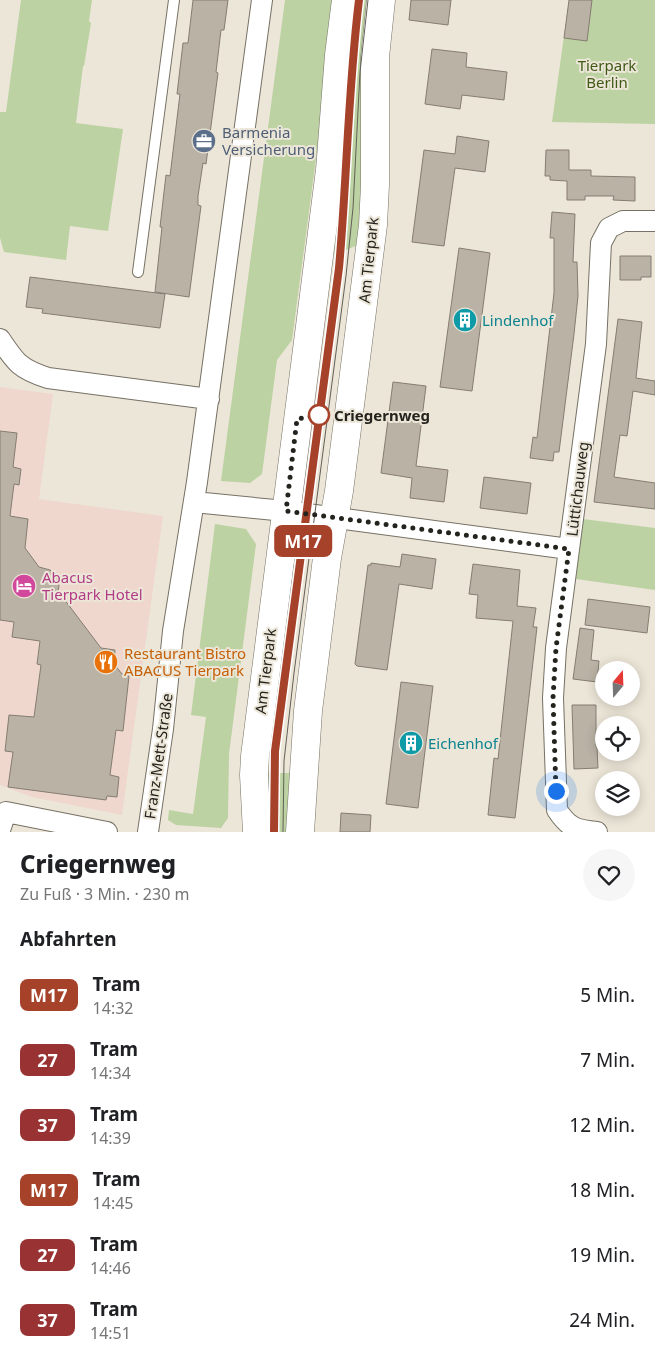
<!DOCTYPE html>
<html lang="de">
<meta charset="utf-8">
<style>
body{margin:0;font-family:"Noto Sans",sans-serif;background:#f6f6f6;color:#202124;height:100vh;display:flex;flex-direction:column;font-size:19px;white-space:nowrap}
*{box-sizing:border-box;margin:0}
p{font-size:16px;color:#757577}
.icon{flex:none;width:28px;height:28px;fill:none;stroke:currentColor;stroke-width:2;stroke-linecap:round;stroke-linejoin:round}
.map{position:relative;height:832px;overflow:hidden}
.details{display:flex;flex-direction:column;background:#fff;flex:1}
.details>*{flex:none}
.badge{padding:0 10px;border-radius:8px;font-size:18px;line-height:32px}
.needle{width:32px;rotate:19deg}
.fabs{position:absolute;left:595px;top:661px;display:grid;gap:10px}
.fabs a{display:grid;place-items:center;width:45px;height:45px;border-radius:50%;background:#fff;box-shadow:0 2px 12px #0003;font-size:25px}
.you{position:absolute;width:25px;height:25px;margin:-12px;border:4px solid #fff;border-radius:50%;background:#1a73e8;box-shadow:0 0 0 8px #1a73e833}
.map>.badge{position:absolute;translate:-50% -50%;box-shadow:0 0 0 2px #fff}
h2{padding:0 20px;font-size:19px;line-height:45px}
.round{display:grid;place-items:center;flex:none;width:52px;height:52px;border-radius:26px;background:#f6f6f6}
.overview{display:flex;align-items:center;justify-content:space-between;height:85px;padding:0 20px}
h1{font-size:24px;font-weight:800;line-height:38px}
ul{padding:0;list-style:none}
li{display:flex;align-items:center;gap:15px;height:65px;padding:0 20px}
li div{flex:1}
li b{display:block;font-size:19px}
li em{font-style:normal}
li .badge{min-width:55px;font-weight:700;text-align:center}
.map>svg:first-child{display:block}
.commercial{fill:#efd7ce}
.green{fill:#bcd2a2}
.building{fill:#bab2a5;stroke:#857d71}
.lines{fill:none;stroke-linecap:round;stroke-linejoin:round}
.lane-casing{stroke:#767164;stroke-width:12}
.street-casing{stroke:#767164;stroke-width:22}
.secondary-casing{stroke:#767164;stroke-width:29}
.lane{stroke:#fff;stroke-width:10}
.street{stroke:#fff;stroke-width:20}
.secondary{stroke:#fff;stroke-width:28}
.tram{stroke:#625f57;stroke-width:1}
.line-casing{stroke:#fff;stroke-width:11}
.line{stroke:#a6422a;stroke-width:8}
.walk{stroke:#25231e;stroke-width:5;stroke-dasharray:0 9}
.stop-dot{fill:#fff;stroke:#a6422a;stroke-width:2.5}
.labels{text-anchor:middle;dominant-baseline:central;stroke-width:4;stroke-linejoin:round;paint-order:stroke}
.park-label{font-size:15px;fill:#405a16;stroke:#ece6d8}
.service-label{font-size:15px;fill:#4e5e75;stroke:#ece6d8;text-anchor:start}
.street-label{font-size:15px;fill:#25231e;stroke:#ece6d8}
.culture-label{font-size:15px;fill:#0d838f;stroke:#ece6d8;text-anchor:start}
.stop-label{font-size:15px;font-weight:bold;fill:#25231e;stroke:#ece6d8;text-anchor:start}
.hotel-label{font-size:15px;fill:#b23c85;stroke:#ece6d8;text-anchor:start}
.food-label{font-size:15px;fill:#c56008;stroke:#ece6d8;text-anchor:start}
</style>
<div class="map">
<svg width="655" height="832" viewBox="0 0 655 832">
<rect width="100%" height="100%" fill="#ece6d8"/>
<path class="commercial" d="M0,387L53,394L39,499L163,516L122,815L32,797L0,785Z"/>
<path class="green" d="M21,0H92L89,21L91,23L84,66H83L76,123L123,129L108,231L70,226L66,260L4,252L0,238V112H6Z
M285,0H337L292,340L277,360L262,474L250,483L221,481Z
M352,0H373L363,243L326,258Z
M569,0H655V124L552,122Z
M583,519L655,528V590L576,579Z
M215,524L246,529L256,544L229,754L228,818L221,828L176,825L168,820L169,810L193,814L206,717L191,715Z
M262,773H295L290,832H265Z"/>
<path class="building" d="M193,0H228L224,30H221L216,72L218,73L206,164L203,163L198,196V205L201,206L189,297L155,292L162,227H160L164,192L166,175L170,176L180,94H177L183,43H188Z
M411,0H451L448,25L409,20Z
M569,0H592L587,41L564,38Z
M432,49L467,53L466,67L507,72L504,100L462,95L460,109L425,104Z
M457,136L489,141L485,172L455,168L444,246L412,242L424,150L455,154Z
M546,150H569V170H591V176L635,177V201L613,200L614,196H585V200H567V181L550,180V176H545Z
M552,212L575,214L573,262H577L578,296L574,334L559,452H554L553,461L530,458L533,437L537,438L554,293V238H550Z
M459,248L490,253L472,391L440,387Z
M620,256H651V277H641V280H620Z
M30,277L165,294L160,328L42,313L43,309L26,307Z
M618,319L642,322L636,378L655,381V395L633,391L627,436L620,435L614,477L655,483V509L594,502Z
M393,382L426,386L416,466L448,470L444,502L410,498L412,478L381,473Z
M0,431L17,433L13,467L21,469L19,485L14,484L10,516L28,519L25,548L39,567L50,570L56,575L59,586L58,591L101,648L115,650L114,664L122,674L129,676L123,731L116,730L110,775L119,777L117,797L107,796L106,800L8,787L13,752L5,751L9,715L34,717L41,665L37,664L40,641L12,637L14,622L0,620Z
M484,477L531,483L527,514L480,508Z
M402,554L436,559L432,589L399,584L387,670L357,666L355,664L368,565H371V563L400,567Z
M473,564L520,570L517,606L536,608L533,627H537L515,818L488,815L494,758L498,759L513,621L476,618L478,595L469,594Z
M588,599L650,607L647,633L585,625Z
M580,628L594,630L591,660L599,661L597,682L573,679Z
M401,682L433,686L418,808L386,804Z
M572,705H596V747H597L598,768L574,769Z
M341,813L371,815L370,832H340Z"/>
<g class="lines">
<g class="lane-casing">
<path id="lane" d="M138,272L174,0"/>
</g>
<g class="street-casing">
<path id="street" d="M0,339C16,363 20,369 48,378L209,399
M194,502L285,511L569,549
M0,830L6,812L107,832
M148,832L163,729L173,631L197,482L262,0
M597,832C576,830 569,828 557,810L553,698L556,648L596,344L601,243L609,228L623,221H655"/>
</g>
<g class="secondary-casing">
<path id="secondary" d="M257,832L254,775L255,756L330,170L339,55L346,0
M300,832L308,711L327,558L339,491L373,225L375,185V57L381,0"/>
</g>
<use href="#lane" class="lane"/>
<use href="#street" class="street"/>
<use href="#secondary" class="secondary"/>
<path class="tram" d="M274,832L273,801L275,751L339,268C348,178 348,89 359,0
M283,832L284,761L294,673L346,276L353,208L360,72L368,0"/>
</g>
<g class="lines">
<g class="line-casing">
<path id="line" d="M274,832L275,751L339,268C347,178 348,89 359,0"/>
</g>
<use href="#line" class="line"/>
<path class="walk" d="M319,415L297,419L286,511L569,549L556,648L553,698L556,791"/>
</g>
<defs>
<g id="office-disc" transform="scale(1.25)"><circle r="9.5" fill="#5c6f8a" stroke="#ece6d8"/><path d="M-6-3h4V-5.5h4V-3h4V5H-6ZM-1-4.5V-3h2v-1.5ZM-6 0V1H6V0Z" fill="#fff"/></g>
<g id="building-disc" transform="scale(1.25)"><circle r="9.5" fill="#0f9aa8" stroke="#ece6d8"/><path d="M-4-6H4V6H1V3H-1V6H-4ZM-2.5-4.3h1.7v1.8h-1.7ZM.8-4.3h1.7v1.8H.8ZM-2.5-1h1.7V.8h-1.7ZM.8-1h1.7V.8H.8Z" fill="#fff"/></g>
<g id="hotel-disc" transform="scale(1.25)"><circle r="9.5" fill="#d1479c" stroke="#ece6d8"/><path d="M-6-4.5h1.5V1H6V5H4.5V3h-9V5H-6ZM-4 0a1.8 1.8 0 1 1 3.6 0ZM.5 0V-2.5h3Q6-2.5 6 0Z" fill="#fff"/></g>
<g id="restaurant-disc" transform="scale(1.25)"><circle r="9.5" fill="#e8710a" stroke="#ece6d8"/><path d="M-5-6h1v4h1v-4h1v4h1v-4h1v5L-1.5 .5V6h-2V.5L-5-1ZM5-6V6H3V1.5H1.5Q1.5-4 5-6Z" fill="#fff"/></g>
</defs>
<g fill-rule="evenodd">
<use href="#office-disc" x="204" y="141"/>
<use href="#building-disc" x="465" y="320"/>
<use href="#hotel-disc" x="24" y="586"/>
<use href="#restaurant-disc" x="106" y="662"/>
<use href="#building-disc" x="411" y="743"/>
</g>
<circle class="stop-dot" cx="319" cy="415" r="10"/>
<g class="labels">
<g class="park-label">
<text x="607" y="65">Tierpark<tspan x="607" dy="17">Berlin</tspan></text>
</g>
<g class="service-label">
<text x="222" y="132">Barmenia<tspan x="222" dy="17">Versicherung</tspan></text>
</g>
<g class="street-label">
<text transform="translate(368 260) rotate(-84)">Am Tierpark</text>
<text transform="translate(577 489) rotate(-83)">Lüttichauweg</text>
<text transform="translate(265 671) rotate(-83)">Am Tierpark</text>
<text transform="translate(158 756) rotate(-82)">Franz-Mett-Straße</text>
</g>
<g class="culture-label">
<text x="482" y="320">Lindenhof</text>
<text x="428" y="743">Eichenhof</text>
</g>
<g class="stop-label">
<text x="334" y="415">Criegernweg</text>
</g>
<g class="hotel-label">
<text x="42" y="577">Abacus<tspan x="42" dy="17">Tierpark Hotel</tspan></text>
</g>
<g class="food-label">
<text x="124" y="653">Restaurant Bistro<tspan x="124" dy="17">ABACUS Tierpark</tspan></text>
</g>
</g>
</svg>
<div class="fabs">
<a><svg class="needle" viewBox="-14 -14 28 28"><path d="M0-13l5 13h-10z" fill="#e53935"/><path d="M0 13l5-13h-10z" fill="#757577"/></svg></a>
<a><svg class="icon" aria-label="locate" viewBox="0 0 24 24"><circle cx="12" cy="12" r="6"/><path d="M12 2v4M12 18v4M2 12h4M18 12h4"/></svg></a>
<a><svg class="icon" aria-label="layers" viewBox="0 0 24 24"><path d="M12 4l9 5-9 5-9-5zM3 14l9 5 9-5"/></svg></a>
</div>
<div class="you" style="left:556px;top:791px"></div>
<b class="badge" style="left:303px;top:541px;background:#a6422a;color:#fff">M17</b>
</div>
<section class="details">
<div class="overview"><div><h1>Criegernweg</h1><p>Zu Fuß · 3 Min. · 230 m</p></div><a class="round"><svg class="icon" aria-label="heart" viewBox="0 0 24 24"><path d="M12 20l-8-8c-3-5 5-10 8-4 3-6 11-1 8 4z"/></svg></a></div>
<h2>Abfahrten</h2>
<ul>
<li><span class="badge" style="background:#a6422a;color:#fff">M17</span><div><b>Tram</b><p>14:32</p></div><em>5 Min.</em></li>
<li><span class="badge" style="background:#933;color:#fff">27</span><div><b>Tram</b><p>14:34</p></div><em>7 Min.</em></li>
<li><span class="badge" style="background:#933;color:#fff">37</span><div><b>Tram</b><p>14:39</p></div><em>12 Min.</em></li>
<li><span class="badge" style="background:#a6422a;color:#fff">M17</span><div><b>Tram</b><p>14:45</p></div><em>18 Min.</em></li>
<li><span class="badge" style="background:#933;color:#fff">27</span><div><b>Tram</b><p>14:46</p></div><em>19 Min.</em></li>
<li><span class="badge" style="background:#933;color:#fff">37</span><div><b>Tram</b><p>14:51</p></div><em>24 Min.</em></li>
</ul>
</section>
